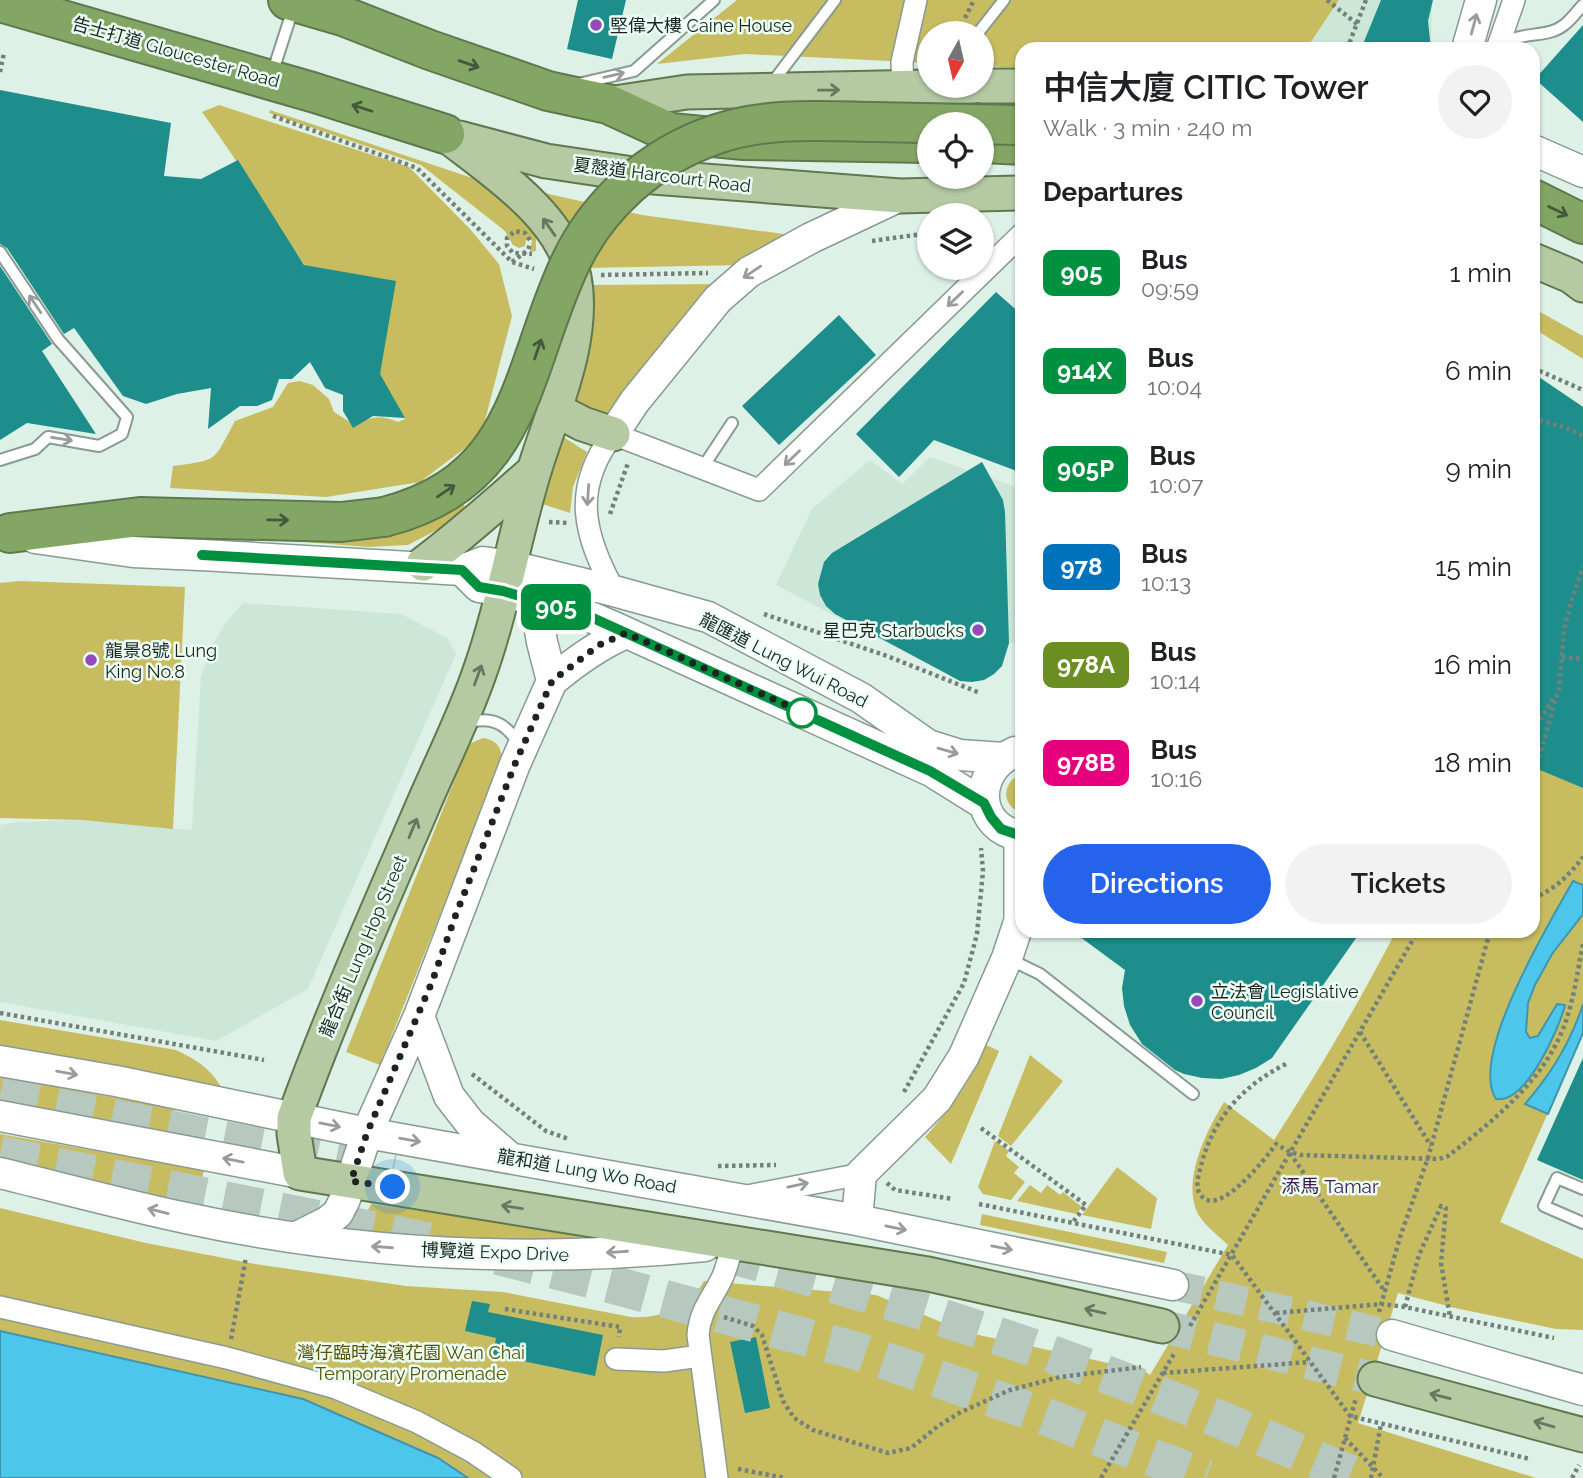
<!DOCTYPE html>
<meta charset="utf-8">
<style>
body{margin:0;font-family:Raleway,"Noto Sans TC",sans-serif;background:#f2f2f2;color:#202124;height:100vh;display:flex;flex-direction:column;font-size:26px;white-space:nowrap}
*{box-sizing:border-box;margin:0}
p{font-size:23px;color:#757577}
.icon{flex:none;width:38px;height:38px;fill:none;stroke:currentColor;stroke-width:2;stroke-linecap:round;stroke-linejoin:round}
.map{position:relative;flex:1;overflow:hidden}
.details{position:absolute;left:1015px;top:42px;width:525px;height:896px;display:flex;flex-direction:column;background:#fff;border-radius:21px;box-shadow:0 2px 5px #0004}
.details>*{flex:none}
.badge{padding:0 14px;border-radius:10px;font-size:24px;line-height:46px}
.needle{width:46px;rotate:188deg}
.controls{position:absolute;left:917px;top:21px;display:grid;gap:14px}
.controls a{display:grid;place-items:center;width:77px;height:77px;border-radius:50%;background:#fff;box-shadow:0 2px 5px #0004;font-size:35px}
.you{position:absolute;width:35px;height:35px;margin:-18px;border:5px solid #fff;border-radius:50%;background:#1a73e8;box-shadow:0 0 0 10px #1a73e833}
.map>.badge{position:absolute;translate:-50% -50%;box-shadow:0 0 0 4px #fff}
h2{padding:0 28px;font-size:26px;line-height:63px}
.round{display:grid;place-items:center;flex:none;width:74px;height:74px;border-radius:37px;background:#f2f2f2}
.overview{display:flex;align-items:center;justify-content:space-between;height:119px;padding:0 28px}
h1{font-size:33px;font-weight:600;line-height:52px}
.button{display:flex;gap:14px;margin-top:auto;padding:14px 28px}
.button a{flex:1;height:80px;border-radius:42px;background:#2563eb;color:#fff;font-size:28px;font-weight:600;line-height:80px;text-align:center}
.button a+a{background:#f2f2f2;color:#202124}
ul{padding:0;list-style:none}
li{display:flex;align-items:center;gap:21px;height:98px;padding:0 28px}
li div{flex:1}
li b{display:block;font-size:26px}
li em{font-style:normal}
li .badge{min-width:77px;font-weight:700;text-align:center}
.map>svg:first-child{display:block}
.built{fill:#cce6d8}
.green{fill:#c8bc61}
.water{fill:#4dc6eb;stroke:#3f95ae;stroke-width:2}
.building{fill:#1d8e8b}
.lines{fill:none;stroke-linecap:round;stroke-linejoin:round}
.secondary-tunnel{stroke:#b7c8bf;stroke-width:30;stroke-dasharray:30 15;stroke-linecap:butt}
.primary-tunnel{stroke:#b7c8bf;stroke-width:33;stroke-dasharray:33 17;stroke-linecap:butt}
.highway-tunnel{stroke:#b7c8bf;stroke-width:38;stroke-dasharray:38 19;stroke-linecap:butt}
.lane-casing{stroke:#899b91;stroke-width:14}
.street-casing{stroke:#899b91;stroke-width:24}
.secondary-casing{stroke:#899b91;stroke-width:33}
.primary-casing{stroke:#5f784d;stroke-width:37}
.highway-casing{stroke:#5f784d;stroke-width:42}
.path{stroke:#74817a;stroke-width:4.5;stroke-dasharray:3.5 3.5;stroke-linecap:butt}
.lane{stroke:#fff;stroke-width:10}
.street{stroke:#fff;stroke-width:21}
.secondary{stroke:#fff;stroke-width:30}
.primary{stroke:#b5caa3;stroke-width:33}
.highway{stroke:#83a665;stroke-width:38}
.highway-bridge-casing{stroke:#5f784d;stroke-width:42;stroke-linecap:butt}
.path-bridge{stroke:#74817a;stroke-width:4.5;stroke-dasharray:3.5 3.5;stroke-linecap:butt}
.highway-bridge{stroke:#83a665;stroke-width:38}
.oneway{stroke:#999c9b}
.oneway2{stroke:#46583c}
.oneway3{stroke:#697762}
.line-casing{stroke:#fff;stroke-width:16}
.line{stroke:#009140;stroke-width:10}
.walk{stroke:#1d2420;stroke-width:7;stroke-dasharray:0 12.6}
.poi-dot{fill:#944abc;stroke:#ebfff4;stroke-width:2.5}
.stop-dot{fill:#fff;stroke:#009140;stroke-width:3.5}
.labels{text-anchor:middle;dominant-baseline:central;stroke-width:5;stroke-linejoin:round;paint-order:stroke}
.poi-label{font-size:18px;fill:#1d2420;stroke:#ebfff4;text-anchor:start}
.street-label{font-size:18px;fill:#1d2420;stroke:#ebfff4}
.park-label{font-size:18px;fill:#5a5102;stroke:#ebfff4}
.neighbourhood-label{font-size:19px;fill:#3b184e;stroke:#ebfff4}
</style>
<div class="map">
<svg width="1583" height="1478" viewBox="0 0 1583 1478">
<rect width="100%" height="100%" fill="#def1e7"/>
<path class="built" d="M1339,0H1432L1431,49H1306Z
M930,457L1022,489V642L1009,643L1002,666L994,674L984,680L960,681L776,585L812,509L870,460L902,484Z
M243,603L401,614L447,638L456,654L308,989L216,1041L0,1002V825L20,822L82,820L192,830L201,676L212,646L226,622Z"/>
<path class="green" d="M737,0H1339L1306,49H1022V68L982,66V33H929V63L745,54L657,64Z
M219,105L409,167L470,229L499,264L512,316L481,436L420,482L326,497L170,488L173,466C220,460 213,461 235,421L273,407L288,383L300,381L313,385L329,399L334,412L356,426C370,415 382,415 398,422L405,419C376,366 340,318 306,267C270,215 240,163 202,112Z
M270,110L490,184L536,224V251L530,252L532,240H526L525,246L519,248L513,245L505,231L421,165L269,113Z
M540,192L642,215L791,235L745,265L583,268Z
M717,284L618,407L593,419L575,412L567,393L589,285Z
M1533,308L1583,336V359L1533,328Z
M1533,373L1583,407V1033L1500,1222L1583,1259V1330L1556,1329L1455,1308L1398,1293L1358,1423L1536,1478H468L438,1458L303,1399L0,1331V1208L146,1243L255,1264L406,1286L503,1292L631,1317C660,1319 689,1308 704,1281L876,1295L965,1332L1145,1371L1150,1375L1228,1245C1219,1236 1204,1225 1198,1214C1181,1181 1207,1130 1224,1102L1274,1140C1318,1072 1359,1003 1396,931H1533Z
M557,433L587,452L573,487L570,513L536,502Z
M459,497L469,513L408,545L368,547L192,533Z
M20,581L185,587L173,829L82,820L0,818V583Z
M483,738C497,740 503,748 501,762L380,1065L346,1052L467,749L471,743Z
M1022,774V813C1000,806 1002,781 1022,774Z
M0,1020L176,1050C199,1061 210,1068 223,1090L0,1045Z
M986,1045L999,1051L951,1164L925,1137C951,1109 971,1080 986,1045Z
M1030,1055L1063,1081L1011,1146L998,1136Z
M0,1076L175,1109L168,1141L0,1106Z
M0,1134L204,1170L196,1206L0,1161Z
M995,1141L1009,1151L1006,1156L1019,1167L1014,1173L1025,1182L1011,1200L983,1194L978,1187Z
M1117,1167L1157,1198L1151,1229L1082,1215Z
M1030,1185L1041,1193L1047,1185L1060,1195L1063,1192L1082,1207L1076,1214L1017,1201Z
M371,1204L574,1232L579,1235L580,1239L574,1245L357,1233Z
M982,1214L1167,1252L1164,1263L980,1225Z"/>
<path class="water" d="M1573,881L1583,885V914L1552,954L1535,985L1528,1003L1526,1032L1530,1038L1538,1036L1557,1004L1565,1005C1559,1029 1526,1104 1496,1099C1468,1057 1550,922 1573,881Z
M1583,1004V1033L1548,1114L1525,1104C1552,1073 1571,1042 1583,1004Z
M0,1331L303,1399L438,1458L468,1478H0Z"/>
<path class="building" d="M578,0H626L612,59L567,49Z
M1381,0H1433L1428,21L1431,49H1361Z
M1583,25V122L1535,79Z
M0,90L171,123L164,176L201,179L238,160L304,265L396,281L380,374L405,418L373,416L353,428L343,411V395L325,388L310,362L292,379H279L272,400L257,406H240L208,429L211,388L177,394L146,404L123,396L74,328L64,334L7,248L0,244Z
M0,266L52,344L42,351L96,434L27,423L0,440Z
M996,292L1022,315V473L934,440L899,477L856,434Z
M839,315L876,355L779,445L742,406Z
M1533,373L1583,407V788L1533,767Z
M982,462L1003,500L1005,512L1009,643L1002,666L994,674L984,680L972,682L960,681L949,675L835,614L826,606L820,595L818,584L824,562L832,553Z
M1072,931H1361L1272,1058L1256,1068L1239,1075L1221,1079L1202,1078L1184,1074L1175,1070L1142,1044L1130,1025L1124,1006L1122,988L1125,970Z
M1583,1058V1180L1537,1160Z
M472,1301L490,1304L488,1312L603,1335L595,1376L493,1355L496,1338L465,1331Z
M756,1337L770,1408L745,1413L730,1342Z"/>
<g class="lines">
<path class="secondary-tunnel" d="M1173,1285L1392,1335"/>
<path class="primary-tunnel" d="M1162,1326L1375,1379"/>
<path class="highway-tunnel" d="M0,1096L393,1173
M0,1155L442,1244
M724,1253C828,1281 931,1313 1034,1348C1144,1386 1252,1433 1360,1478
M498,1256L610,1284L857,1351L1028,1410L1206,1478"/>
<g class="lane-casing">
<path id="lane" d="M978,33L1004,0
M1502,45C1522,30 1547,39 1564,25C1571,20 1577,11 1583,5
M272,74L293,9
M772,83L835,0
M578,84L634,71L714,0
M0,252L58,339L127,417L122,434L99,446L48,437L35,449L0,460
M703,467L732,423
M468,722C491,717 505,722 518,743
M1009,959L1040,974L1193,1094
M1583,1189L1557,1178L1544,1206L1583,1223"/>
</g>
<g class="street-casing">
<path id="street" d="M1497,49L1514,0
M903,88L902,62L916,0
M614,591C584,534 571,490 613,434L759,490L1022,234
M1015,835V927
M747,1196L861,1174
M0,1307L227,1358L336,1388L417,1422L473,1452L511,1478
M616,1359L664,1361L700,1356
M717,1478L698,1335C700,1309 713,1298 723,1276C727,1266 730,1254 734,1243"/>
</g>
<g class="secondary-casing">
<path id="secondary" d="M1467,49L1481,0
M1533,150L1583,172
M613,434L635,401L718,299L749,272L811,238L900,196
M35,538L133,552L222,556
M202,555L462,570L483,562L511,566L614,591L708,617L861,698L928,745L960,755L1003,758
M462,570L479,587L504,591L593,618L614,627L931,771L984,804
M552,681C576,661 598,645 626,633
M1015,752C972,770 973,829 1022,836
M419,1016L449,1096L470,1123L509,1157
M0,1061L116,1081L367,1133L857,1220L1173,1285
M0,1116L300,1173
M0,1173C62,1188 124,1205 186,1218C356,1255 533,1263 705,1246
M857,1220L861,1174L937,1099L964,1056L1007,958L1022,913
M297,1237L327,1222L338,1213L345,1199L367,1133L419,1016L515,764L552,681L542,642L530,571
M1392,1335L1583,1390"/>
</g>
<g class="primary-casing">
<path id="primary" d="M982,86H1022
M608,104L687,92L974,86
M445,134C492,171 562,215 574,277C586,339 553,410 535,468C514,536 503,607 479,674C463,720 440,765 421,810C377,912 332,1013 294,1118V1134L300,1173L928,1274L1162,1326
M459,138L546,161L653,177L900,196L1022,193
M1533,260L1571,276L1583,285
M554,409L583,424L613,434
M423,564C462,535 497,503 534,471
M1375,1379L1583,1435"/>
</g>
<g class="highway-casing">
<path id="highway" d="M288,0L343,16L430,50L548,91L608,104L671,133L744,140L929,143
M0,2L312,92L445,134
M982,143L1022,145
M1533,199L1583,224
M10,533L140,517L341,522L384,517"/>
</g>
<path class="path" d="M1327,0L1357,24
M965,18L974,0
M1347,49L1366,0
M0,72L4,53
M273,116L417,168L512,262L534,269
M872,241L929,233
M512,262L528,250L530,244
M601,275L708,273
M1533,368L1583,390
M1533,418L1569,429L1583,436
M610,514L628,463
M549,522L569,523
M764,614L887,656L980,693
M1562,657L1583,659
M1019,677L1022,678
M1533,732L1554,697
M1533,778L1559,688L1564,631L1571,601L1583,567
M1533,898C1555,890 1569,875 1583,857
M0,1013L264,1060
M1360,1032L1431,1146
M1286,1064C1244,1085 1215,1116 1202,1162C1200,1171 1194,1185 1200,1194C1217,1221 1266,1158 1276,1144L1290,1152L1300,1155L1439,1159L1448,1156C1492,1122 1542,1082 1563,1029C1574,1001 1577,973 1583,944
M472,1074L546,1131L569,1139
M904,1092L964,983L977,934L983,871L981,848
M981,1128L1086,1205L1073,1222
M1290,1153L1385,1292
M718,1166L776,1165
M887,1183L895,1190L953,1199
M979,1204L1232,1255L1350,1416L1530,1459
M1405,1307L1419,1255L1441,1206L1446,1208L1441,1263L1450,1317
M505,1309L620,1327L619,1337
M1379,1312L1400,1237L1428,1158L1490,931
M1276,1313L1382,1304L1405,1307L1554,1338
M724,1317L753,1326L762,1335L783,1401L794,1418L813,1430L888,1453L911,1448L938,1426L961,1412L1010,1390L1060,1377L1141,1367
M1190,1326L1418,931
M231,1339L246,1257
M1163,1373L1310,1362
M1345,1438L1383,1478
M738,1469L785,1478
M1101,1478L1175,1352
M1334,1478L1356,1398
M1371,1478L1381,1424
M1572,1478L1579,1465"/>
<use href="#lane" class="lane"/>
<use href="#street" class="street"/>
<use href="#secondary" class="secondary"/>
<use href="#primary" class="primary"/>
<use href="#highway" class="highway"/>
<g class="highway-bridge-casing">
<path id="highway-bridge" d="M384,517C522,482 519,376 568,268C596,205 651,156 717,134C767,117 821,121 874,122C923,123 973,124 1022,125"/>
</g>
<path class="path-bridge" d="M530,240L525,233L515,231L507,238V246L513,253L532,254"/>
<use href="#highway-bridge" class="highway-bridge"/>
</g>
<defs><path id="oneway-shaft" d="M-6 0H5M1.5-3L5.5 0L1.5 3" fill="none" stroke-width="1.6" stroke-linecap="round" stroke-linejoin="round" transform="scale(1.75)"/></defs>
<g class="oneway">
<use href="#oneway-shaft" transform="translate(1474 24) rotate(-75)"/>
<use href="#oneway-shaft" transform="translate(614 75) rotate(-13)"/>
<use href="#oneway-shaft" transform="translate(752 272) rotate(146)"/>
<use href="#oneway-shaft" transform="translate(955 299) rotate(136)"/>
<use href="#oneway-shaft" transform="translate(35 304) rotate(-124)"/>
<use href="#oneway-shaft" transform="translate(62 439) rotate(9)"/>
<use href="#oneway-shaft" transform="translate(792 458) rotate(136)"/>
<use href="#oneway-shaft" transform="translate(588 495) rotate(94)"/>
<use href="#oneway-shaft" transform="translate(948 751) rotate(16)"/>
<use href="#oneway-shaft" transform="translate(67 1073) rotate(10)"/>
<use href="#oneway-shaft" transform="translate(330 1125) rotate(11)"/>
<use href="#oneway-shaft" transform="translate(410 1140) rotate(10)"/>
<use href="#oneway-shaft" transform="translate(233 1160) rotate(-169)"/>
<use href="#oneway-shaft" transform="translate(798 1185) rotate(-12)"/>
<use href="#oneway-shaft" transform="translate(158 1211) rotate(-166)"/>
<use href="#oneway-shaft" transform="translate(896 1228) rotate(12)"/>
<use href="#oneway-shaft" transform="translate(382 1247) rotate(-176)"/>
<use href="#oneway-shaft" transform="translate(1002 1248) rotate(11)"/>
<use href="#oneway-shaft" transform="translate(617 1252) rotate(176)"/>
</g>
<g class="oneway2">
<use href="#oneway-shaft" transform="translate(469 64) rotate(19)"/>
<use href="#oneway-shaft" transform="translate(362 108) rotate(-162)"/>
<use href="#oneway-shaft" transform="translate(1558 211) rotate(26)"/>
<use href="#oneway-shaft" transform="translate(538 349) rotate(-71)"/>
<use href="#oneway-shaft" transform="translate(446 491) rotate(-34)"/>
<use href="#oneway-shaft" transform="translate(278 520) rotate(1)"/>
</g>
<g class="oneway3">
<use href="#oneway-shaft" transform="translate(829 90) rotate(-1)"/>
<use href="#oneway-shaft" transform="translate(549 227) rotate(-125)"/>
<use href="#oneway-shaft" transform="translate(478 675) rotate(-70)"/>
<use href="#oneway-shaft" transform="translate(413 828) rotate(-67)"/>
<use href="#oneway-shaft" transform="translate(512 1207) rotate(-171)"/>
<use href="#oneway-shaft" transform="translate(1095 1311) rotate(-167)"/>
<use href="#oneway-shaft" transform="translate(1440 1396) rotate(-166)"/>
<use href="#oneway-shaft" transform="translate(1544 1424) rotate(-164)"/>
</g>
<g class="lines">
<g class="line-casing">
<path id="line" d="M363,564L202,555L462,570L479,587L503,591L593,618L930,771L984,803L991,817L1001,829L1022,836"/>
</g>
<use href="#line" class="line"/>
<path class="walk" d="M393,1187L351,1181L367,1133L432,982L455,917L515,764L552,681L599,645L626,633L804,713H802"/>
</g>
<g class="poi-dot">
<circle cx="596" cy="25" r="7"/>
<circle cx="978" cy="630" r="7"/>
<circle cx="91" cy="660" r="7"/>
<circle cx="1197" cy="1001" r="7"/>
</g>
<circle class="stop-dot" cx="802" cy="713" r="14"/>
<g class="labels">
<g class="poi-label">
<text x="610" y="25">堅偉大樓 Caine House</text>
<text x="964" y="630" text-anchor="end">星巴克 Starbucks</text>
<text x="105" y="650">龍景8號 Lung<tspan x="105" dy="21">King No.8</tspan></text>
<text x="1211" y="991">立法會 Legislative<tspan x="1211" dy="21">Council</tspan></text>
</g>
<g class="street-label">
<text transform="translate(176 52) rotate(16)">告士打道 Gloucester Road</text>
<text transform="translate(662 175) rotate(7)">夏慤道 Harcourt Road</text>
<text transform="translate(784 660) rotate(27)">龍匯道 Lung Wui Road</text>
<text transform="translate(363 946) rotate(-67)">龍合街 Lung Hop Street</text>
<text transform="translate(587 1171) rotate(10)">龍和道 Lung Wo Road</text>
<text transform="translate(495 1252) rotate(2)">博覽道 Expo Drive</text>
</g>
<g class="park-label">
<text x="411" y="1352">灣仔臨時海濱花園 Wan Chai<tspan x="411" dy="21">Temporary Promenade</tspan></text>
</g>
<g class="neighbourhood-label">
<text x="1330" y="1186">添馬 Tamar</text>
</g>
</g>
</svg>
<div class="controls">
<a><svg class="needle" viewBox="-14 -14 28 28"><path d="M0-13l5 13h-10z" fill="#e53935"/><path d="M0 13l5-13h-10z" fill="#757577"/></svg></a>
<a><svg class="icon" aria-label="locate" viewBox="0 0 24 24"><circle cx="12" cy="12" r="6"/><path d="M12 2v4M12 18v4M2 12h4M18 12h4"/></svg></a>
<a><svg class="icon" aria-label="layers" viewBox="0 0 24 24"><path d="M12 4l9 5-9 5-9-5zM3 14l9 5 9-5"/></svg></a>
</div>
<div class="you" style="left:393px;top:1187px"></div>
<b class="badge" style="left:556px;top:607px;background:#009140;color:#fff">905</b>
<section class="details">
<div class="overview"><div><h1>中信大廈 CITIC Tower</h1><p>Walk · 3 min · 240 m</p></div><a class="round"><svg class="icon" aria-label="heart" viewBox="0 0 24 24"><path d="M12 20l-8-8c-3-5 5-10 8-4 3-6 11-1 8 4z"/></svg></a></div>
<h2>Departures</h2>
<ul>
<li><span class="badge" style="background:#009140;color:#fff">905</span><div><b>Bus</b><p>09:59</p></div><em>1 min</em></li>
<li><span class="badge" style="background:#009140;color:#fff">914X</span><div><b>Bus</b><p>10:04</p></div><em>6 min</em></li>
<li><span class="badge" style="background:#009140;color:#fff">905P</span><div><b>Bus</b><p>10:07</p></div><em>9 min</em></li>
<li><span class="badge" style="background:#0072bc;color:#fff">978</span><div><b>Bus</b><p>10:13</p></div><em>15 min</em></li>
<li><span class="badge" style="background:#6b8e23;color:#fff">978A</span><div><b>Bus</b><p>10:14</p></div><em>16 min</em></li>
<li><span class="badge" style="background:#e6007e;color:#fff">978B</span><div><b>Bus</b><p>10:16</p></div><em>18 min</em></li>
</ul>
<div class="button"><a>Directions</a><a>Tickets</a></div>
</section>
</div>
